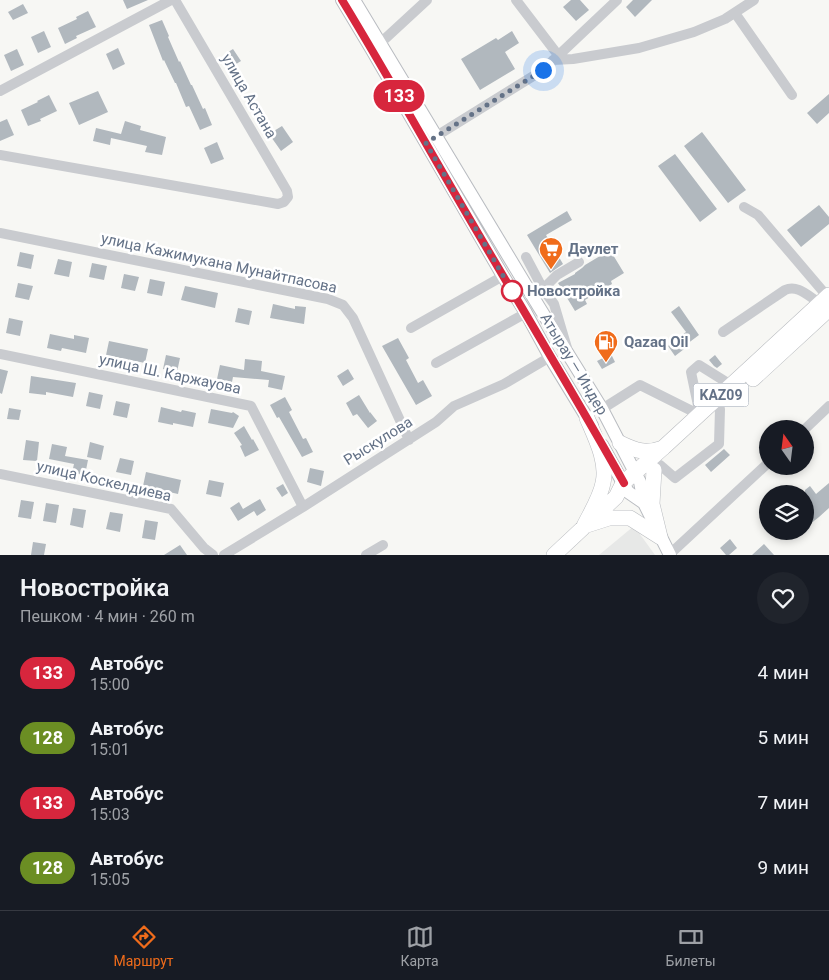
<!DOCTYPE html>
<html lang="ru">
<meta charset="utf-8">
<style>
body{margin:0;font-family:Roboto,sans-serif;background:#20242c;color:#f1f3f6;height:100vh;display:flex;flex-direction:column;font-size:19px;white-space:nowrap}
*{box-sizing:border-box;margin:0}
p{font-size:16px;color:#9ea1a6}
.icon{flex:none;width:28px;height:28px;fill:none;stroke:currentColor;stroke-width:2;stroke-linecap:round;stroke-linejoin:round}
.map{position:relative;height:555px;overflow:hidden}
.side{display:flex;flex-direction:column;background:#171b24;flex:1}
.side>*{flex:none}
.badge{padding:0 10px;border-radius:16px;font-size:18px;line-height:32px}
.needle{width:32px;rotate:346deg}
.controls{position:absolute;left:759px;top:420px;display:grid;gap:10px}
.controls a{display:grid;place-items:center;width:55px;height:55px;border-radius:50%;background:#171b24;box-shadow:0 2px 8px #0003;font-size:25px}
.you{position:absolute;width:25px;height:25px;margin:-12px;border:4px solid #fff;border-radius:50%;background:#1a73e8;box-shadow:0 0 0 8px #1a73e833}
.map>.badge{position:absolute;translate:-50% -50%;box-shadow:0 0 0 2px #fff}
.round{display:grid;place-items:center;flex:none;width:52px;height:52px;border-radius:26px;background:#20242c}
.overview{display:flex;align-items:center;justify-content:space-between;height:85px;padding:0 20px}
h1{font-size:24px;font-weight:600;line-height:38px}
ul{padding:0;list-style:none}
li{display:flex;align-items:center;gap:15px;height:65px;padding:0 20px}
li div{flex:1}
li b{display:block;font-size:19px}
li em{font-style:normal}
li .badge{min-width:55px;font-weight:700;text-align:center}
.tabs{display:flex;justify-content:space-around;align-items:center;height:70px;border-top:1px solid #363941;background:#171b24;font-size:14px;color:#9ea1a6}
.tabs a{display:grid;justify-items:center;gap:2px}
.tabs .active{color:#f06c1b}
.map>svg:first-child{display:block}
.built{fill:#e7e8e7}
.building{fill:#b1b8be}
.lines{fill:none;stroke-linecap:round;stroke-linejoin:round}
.major-casing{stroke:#b9bcc1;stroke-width:14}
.highway-casing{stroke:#b8bbbf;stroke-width:16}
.minor{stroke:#c9cbcf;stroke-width:10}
.major{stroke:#fff;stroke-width:12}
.highway{stroke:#fff;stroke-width:15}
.line-casing{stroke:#fff;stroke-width:11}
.line{stroke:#d7263d;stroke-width:8}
.walk{stroke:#647287;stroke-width:5;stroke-dasharray:0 9}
.stop-dot{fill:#fff;stroke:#d7263d;stroke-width:2.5}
.labels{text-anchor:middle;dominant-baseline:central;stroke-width:5;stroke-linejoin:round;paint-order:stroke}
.shield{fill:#fff;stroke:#929cab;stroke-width:1}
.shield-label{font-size:14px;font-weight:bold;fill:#647287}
.street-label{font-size:15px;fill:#647287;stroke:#fff}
.poi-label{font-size:15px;font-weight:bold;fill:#647287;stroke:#fff;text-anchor:start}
.stop-label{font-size:15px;font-weight:bold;fill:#647287;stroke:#fff;text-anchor:start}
</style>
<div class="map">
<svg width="829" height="555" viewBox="0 0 829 555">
<rect width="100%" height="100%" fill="#f7f7f4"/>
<path class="built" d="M634,526L655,555H599Z"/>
<path class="building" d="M123,0H148L127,9Z
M571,0H580L589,10L576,21L563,7Z
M633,0H652L635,17L626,7Z
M23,4L28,13L13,20L8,12Z
M88,11L96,27L76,36L77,38L65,44L58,28L77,19L76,17Z
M162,20L169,36L168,37L179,62L180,61L191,85H192L203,109L205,108L212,125L200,130L189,106L186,107L176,83H175L164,60L163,61L149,25Z
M44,31L51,47L38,53L31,37Z
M512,31L519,43L505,52L515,69L480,90L461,59L496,38L498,40Z
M118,48L125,64L113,70L106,54Z
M17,49L24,65L11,71L4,55Z
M233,49L241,61L233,66L225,54Z
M98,91L108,112L79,125L69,103Z
M829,94V113L817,124L807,113Z
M49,95L57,111L40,119L41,121L28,126L21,110L38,102L37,101Z
M7,119L14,135L0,141V122Z
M125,121L141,126L140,130L166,137L162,155L145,152L147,146L111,138L110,145L93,141L96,128L121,134Z
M282,126L293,142L281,151L269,134Z
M702,132L746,190L728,203L684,146Z
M217,142L224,159L211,164L204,148Z
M675,154L717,209L700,222L658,166Z
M819,205L829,217V224L801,247L787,230Z
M567,211L572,220L546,235L563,264L550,273L527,235Z
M610,250L624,273L611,281L612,284L585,300L587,304L575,311L558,283L575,274V273L582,268L585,265Z
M20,252L34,255L31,269L17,266Z
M58,259L72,262L69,277L54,274Z
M92,263L107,266L104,280L89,277Z
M124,274L139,277L135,291L121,288Z
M150,279L165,282L162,296L147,293Z
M18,283L33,286L29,300L15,297Z
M185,286L218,293L215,308L181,300Z
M273,304L295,309V306L306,307L304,324L270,318Z
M679,306L699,335L687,344L688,346L675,356L668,346L686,332L671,312Z
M238,308L252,311L249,325L235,322Z
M9,318L23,321L20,336L6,333Z
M50,334L74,339V335L89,338L86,353L62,348L61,351L47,348Z
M398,338L409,358L406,360L418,383L423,380L432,396L416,405L382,346Z
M109,341L148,349L145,363L106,355Z
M611,354L615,362L602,369L597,361Z
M166,355L180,358L177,372L163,369Z
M715,355L722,364L717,368L714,366L709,360Z
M245,359L262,361L261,371L285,376L282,390L268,387L269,380L233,377L232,382L217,379L220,365L244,370Z
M0,369L8,371L2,394L0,393Z
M348,369L354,379L343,386L337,376Z
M31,376L76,383L73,397L46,392V395L29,393Z
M89,392L103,395L100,409L86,406Z
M359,395L370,413V412L377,421L368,428L357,414L353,416L346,403Z
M285,397L292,410L289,412L303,439L306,438L313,452L302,457L279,417L277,418L270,405Z
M116,401L130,404L127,418L113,415Z
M161,407L181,412L182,410L196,413L193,427L173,423V425L158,422Z
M9,408L21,410L19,420L7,419Z
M211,409L232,413L233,412L239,416L233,428L208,423Z
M244,426L252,440L253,439L259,450L245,457L240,446L242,445L234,433Z
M26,440L39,442L37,461L23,460Z
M90,442L104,446L101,460L87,457Z
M52,444L67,447L65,456L88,460L85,475L72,473L74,464L49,459Z
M724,449L730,455L711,472L705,465Z
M120,458L134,461L131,475L116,472Z
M310,468L324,471L321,486L307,482Z
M146,472L181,480L178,494L143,486Z
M209,480L224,483L221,497L206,494Z
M829,483V508L819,517L805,528V490L810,486L816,494Z
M283,484L288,493L282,497L276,488Z
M260,499L266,510L257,516L254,511L238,521L230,508L239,502L243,509Z
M21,500L34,502L31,519L18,517Z
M46,503L59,505L56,523L43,521Z
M73,508L86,510L83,528L70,525Z
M110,512L123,514L120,532L106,529Z
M145,520L158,522L155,540L142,538Z
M730,539L737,548L729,555H726L720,548Z
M33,542L46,544L44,555H31Z
M764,544L774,555H752Z
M180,545L187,555H164Z"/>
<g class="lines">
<g class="major-casing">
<path id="major" d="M342,0L372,50L503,276L526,313L550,357L592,426
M354,0L539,307L602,409L640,482L644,503L670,555
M602,445L628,492L644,503"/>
</g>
<g class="highway-casing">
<path id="highway" d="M753,379L829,309
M587,418C595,437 608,462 603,483C600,498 591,512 584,526L609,518H630L660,537L652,504L654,470
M620,443C636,451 646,454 663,448
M554,555L616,497L623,483L664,447L829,295"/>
</g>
<path class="minor" d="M516,0L558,55
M735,13L792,95
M375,48L427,0
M553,60L573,59L639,48L694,32L725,19L754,0
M0,91L171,0
M430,140L543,70L617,0
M0,155L278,204L284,202L288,197L287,191L175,0
M744,207L758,215L827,296
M0,233L328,299L343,305L353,318L409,440
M526,257L543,289L554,304L567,348
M540,291L543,289L557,275L579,262
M411,328L503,276
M723,332L785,290C798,284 809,297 820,303
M0,354L251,406L303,507
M436,363L526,313
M602,409L640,385L700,415
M700,415L691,372L699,365L731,385
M805,429L829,406
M660,465L675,478L719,444L720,409
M0,474L171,509L204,548L213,555
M670,554L768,463
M224,555L303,507L436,422L454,406L504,384L550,357
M366,555L383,545"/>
<use href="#major" class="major"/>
<use href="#highway" class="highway"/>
</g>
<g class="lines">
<g class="line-casing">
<path id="line" d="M342,0C389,77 433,157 479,235C527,317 577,399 624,483"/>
</g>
<use href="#line" class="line"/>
<path class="walk" d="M512,291L426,143L543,70"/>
</g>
<defs>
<g id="supermarket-pin" transform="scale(1.25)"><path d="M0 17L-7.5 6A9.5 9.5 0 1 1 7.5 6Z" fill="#f06c1b" stroke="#fff"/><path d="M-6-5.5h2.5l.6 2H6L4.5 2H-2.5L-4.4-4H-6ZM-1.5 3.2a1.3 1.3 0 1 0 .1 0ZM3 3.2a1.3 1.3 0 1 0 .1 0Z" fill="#fff"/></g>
<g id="fuel-pin" transform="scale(1.25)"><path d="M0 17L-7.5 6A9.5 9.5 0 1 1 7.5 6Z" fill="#f06c1b" stroke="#fff"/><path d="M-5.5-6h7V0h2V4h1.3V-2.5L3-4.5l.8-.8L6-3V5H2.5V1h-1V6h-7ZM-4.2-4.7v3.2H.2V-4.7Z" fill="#fff"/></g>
</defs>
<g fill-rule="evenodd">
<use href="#supermarket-pin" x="551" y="249"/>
<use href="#fuel-pin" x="606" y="342"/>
</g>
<circle class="stop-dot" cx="512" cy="291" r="10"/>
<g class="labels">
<rect class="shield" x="693.5" y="383.5" width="55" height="23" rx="4"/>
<g class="shield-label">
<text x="721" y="395">KAZ09</text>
</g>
<g class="street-label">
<text transform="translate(249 96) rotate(60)">улица Астана</text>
<text transform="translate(219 263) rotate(12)">улица Кажимукана Мунайтпасова</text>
<text transform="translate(574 364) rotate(59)">Атырау — Индер</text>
<text transform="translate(170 374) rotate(12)">улица Ш. Каржауова</text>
<text transform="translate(378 441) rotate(-32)">Рыскулова</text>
<text transform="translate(104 481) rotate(13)">улица Коскелдиева</text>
</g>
<g class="poi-label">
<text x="568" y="249">Дәулет</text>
<text x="624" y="342">Qazaq Oil</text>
</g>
<g class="stop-label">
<text x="527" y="291">Новостройка</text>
</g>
</g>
</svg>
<div class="controls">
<a><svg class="needle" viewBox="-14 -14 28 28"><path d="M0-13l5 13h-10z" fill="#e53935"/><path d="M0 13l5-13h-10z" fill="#9ea1a6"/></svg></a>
<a><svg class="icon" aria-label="layers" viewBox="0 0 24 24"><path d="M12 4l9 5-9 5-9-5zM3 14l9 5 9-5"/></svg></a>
</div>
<div class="you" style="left:543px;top:70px"></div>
<b class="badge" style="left:399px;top:96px;background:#d7263d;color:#fff">133</b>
</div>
<section class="side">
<div class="overview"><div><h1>Новостройка</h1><p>Пешком · 4 мин · 260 m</p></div><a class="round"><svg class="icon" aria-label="heart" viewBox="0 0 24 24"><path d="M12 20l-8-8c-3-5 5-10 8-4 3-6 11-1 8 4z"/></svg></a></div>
<ul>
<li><span class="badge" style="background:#d7263d;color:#fff">133</span><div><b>Автобус</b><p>15:00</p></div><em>4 мин</em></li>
<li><span class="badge" style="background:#6b8e23;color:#fff">128</span><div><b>Автобус</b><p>15:01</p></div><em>5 мин</em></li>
<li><span class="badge" style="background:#d7263d;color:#fff">133</span><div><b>Автобус</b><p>15:03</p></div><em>7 мин</em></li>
<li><span class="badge" style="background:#6b8e23;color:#fff">128</span><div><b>Автобус</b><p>15:05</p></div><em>9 мин</em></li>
</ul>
</section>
<nav class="tabs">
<a class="active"><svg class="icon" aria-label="directions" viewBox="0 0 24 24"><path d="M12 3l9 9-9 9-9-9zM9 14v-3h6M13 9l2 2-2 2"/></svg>Маршрут</a>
<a><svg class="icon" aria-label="map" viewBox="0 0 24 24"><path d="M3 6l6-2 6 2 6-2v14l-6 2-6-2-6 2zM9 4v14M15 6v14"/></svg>Карта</a>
<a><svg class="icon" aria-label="tickets" viewBox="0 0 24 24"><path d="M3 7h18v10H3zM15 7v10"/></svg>Билеты</a>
</nav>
